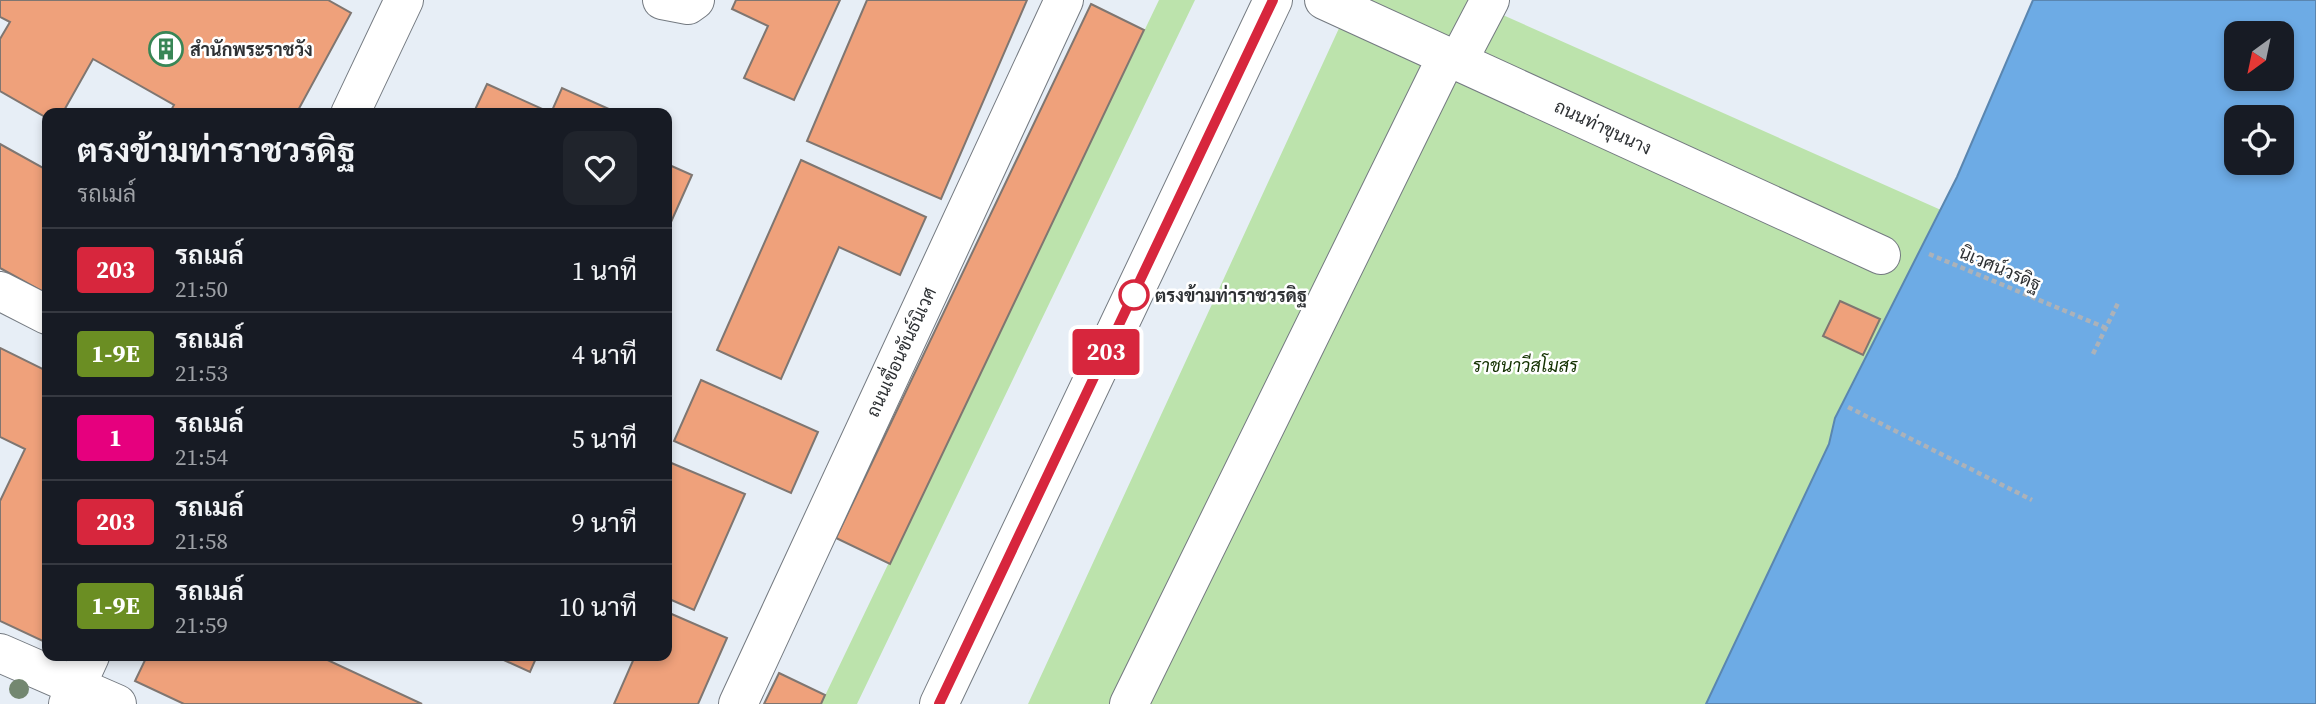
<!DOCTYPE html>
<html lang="th">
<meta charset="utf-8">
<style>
body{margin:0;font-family:"Source Serif 4",Sarabun,serif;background:#20242c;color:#f1f3f6;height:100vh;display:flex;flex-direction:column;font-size:26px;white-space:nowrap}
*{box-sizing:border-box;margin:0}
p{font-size:23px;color:#9ea1a6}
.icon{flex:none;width:38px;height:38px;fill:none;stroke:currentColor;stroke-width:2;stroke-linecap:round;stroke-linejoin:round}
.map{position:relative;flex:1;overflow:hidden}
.drawer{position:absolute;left:42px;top:108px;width:630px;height:553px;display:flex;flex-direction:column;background:#171b24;border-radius:14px;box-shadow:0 4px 10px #0003}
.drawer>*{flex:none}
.badge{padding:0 14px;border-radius:5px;font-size:24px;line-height:46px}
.needle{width:46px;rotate:213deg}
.tools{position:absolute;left:2224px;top:21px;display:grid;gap:14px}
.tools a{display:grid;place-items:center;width:70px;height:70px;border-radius:14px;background:#171b24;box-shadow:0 4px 10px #0003;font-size:35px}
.map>.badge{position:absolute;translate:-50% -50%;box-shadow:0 0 0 4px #fff}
.round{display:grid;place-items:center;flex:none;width:74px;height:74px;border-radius:14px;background:#20242c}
.head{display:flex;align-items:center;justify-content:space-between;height:119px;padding:0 35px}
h1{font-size:33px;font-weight:700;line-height:52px}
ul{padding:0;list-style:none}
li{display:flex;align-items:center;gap:21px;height:84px;padding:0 35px;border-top:2px solid #363941}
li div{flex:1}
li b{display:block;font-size:26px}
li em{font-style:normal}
li .badge{min-width:77px;font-weight:700;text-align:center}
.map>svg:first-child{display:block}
.green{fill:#bce3ac}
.water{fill:#6dabe5;stroke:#5a86b0;stroke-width:2;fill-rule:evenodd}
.building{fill:#efa17b;stroke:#7f7671;stroke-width:2}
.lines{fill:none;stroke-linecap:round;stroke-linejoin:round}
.minor-casing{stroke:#747a81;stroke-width:40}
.path{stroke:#acb2b9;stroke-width:4.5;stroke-dasharray:5 3.5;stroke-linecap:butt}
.minor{stroke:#fff;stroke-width:38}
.tree{fill:#738770}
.line-casing{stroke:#fff;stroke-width:16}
.line{stroke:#d7263d;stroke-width:10}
.stop-dot{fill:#fff;stroke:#d7263d;stroke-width:3.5}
.labels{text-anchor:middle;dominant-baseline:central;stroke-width:5;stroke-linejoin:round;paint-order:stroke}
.poi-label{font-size:18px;font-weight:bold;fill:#2e3134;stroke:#fff;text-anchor:start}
.street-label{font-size:18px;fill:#2e3134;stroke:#fff}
.stop-label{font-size:18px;font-weight:bold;fill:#2e3134;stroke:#fff;text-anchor:start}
.park-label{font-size:18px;font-style:italic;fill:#143202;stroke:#fff}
</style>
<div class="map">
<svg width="2316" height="704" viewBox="0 0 2316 704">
<rect width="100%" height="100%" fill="#e7eef6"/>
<path class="green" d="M1159,0H1195L857,704H821Z
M1352,0H1469L1941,210L1706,704H1028Z"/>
<path class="water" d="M2033,0H2316V704H1706L1829,444L1835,418L1957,177ZM2236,33H2282V79H2236ZM2236,117H2282V163H2236Z"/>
<path class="building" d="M0,0H328L351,13L296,114H169L174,105L93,59L62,114H47V118L0,91V39L10,22L0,17Z
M736,0H840L794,100L744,78L768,26L732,9Z
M867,0H1027L941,199L807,141Z
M1091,4L1144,30L890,564L836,538Z
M487,84L551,113L562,88L620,114H473Z
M0,144L47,170V294L0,268Z
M801,160L926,217L900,275L839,247L781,379L717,350Z
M667,164L692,175L667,231Z
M1840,301L1880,319L1863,355L1823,336Z
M0,348L47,371V643L0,621V501L25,449L0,437Z
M701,380L818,432L791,493L674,441Z
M669,462L745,494L694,610L667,598V468Z
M667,612L727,638L698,704H614L635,656H667Z
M147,656H319L422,704H184L135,681Z
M495,656H537L530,672Z
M779,673L825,695L821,704H764Z"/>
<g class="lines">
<g class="minor-casing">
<path id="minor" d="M662,0L688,5L695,0
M1324,0L1881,255
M1458,61L1490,0
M350,114L404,0
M0,291L47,315
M0,653L117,704
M68,704L90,656
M738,704L1064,0
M939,704L1273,0
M1129,704L1447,56"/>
</g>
<path class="path" d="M1929,254L2106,328
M2093,354L2119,301
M1848,407L2032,500"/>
<use href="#minor" class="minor"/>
</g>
<circle class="tree" cx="19" cy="689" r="10"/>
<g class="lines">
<g class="line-casing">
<path id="line" d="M939,704L1273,0"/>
</g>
<use href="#line" class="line"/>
</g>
<defs>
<g id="building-ring" transform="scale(1.75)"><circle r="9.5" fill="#fff" stroke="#388656" stroke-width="1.5"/><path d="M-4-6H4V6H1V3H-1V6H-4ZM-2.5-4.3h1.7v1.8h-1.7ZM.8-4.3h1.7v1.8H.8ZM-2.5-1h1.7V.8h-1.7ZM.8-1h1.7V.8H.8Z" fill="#388656"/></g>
</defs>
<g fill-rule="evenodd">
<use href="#building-ring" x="166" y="49"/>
</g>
<circle class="stop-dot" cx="1134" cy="295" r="14"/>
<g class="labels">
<g class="poi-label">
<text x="190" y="49">สำนักพระราชวัง</text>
</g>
<g class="street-label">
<text transform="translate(1603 127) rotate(25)">ถนนท่าขุนนาง</text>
<text transform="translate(2000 268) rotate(23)">นิเวศน์วรดิฐ</text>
<text transform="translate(901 352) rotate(-65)">ถนนเขื่อนขันธ์นิเวศ</text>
</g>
<g class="stop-label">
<text x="1155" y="295">ตรงข้ามท่าราชวรดิฐ</text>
</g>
<g class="park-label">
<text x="1525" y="365">ราชนาวีสโมสร</text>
</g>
</g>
</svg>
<div class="tools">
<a><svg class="needle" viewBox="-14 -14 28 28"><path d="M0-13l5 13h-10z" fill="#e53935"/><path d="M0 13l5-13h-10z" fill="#9ea1a6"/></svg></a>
<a><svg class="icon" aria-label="locate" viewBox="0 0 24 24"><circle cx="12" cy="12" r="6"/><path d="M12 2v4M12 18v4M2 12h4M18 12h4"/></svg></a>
</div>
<b class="badge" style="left:1106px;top:352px;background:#d7263d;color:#fff">203</b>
<section class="drawer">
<div class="head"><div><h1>ตรงข้ามท่าราชวรดิฐ</h1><p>รถเมล์</p></div><a class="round"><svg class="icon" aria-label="heart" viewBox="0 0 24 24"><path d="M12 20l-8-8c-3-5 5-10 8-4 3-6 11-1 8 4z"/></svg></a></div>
<ul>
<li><span class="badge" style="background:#d7263d;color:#fff">203</span><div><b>รถเมล์</b><p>21:50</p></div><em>1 นาที</em></li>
<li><span class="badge" style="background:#6b8e23;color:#fff">1-9E</span><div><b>รถเมล์</b><p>21:53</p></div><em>4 นาที</em></li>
<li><span class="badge" style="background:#e6007e;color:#fff">1</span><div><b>รถเมล์</b><p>21:54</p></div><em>5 นาที</em></li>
<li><span class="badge" style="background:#d7263d;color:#fff">203</span><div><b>รถเมล์</b><p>21:58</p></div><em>9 นาที</em></li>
<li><span class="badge" style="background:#6b8e23;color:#fff">1-9E</span><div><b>รถเมล์</b><p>21:59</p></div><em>10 นาที</em></li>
</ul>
</section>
</div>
